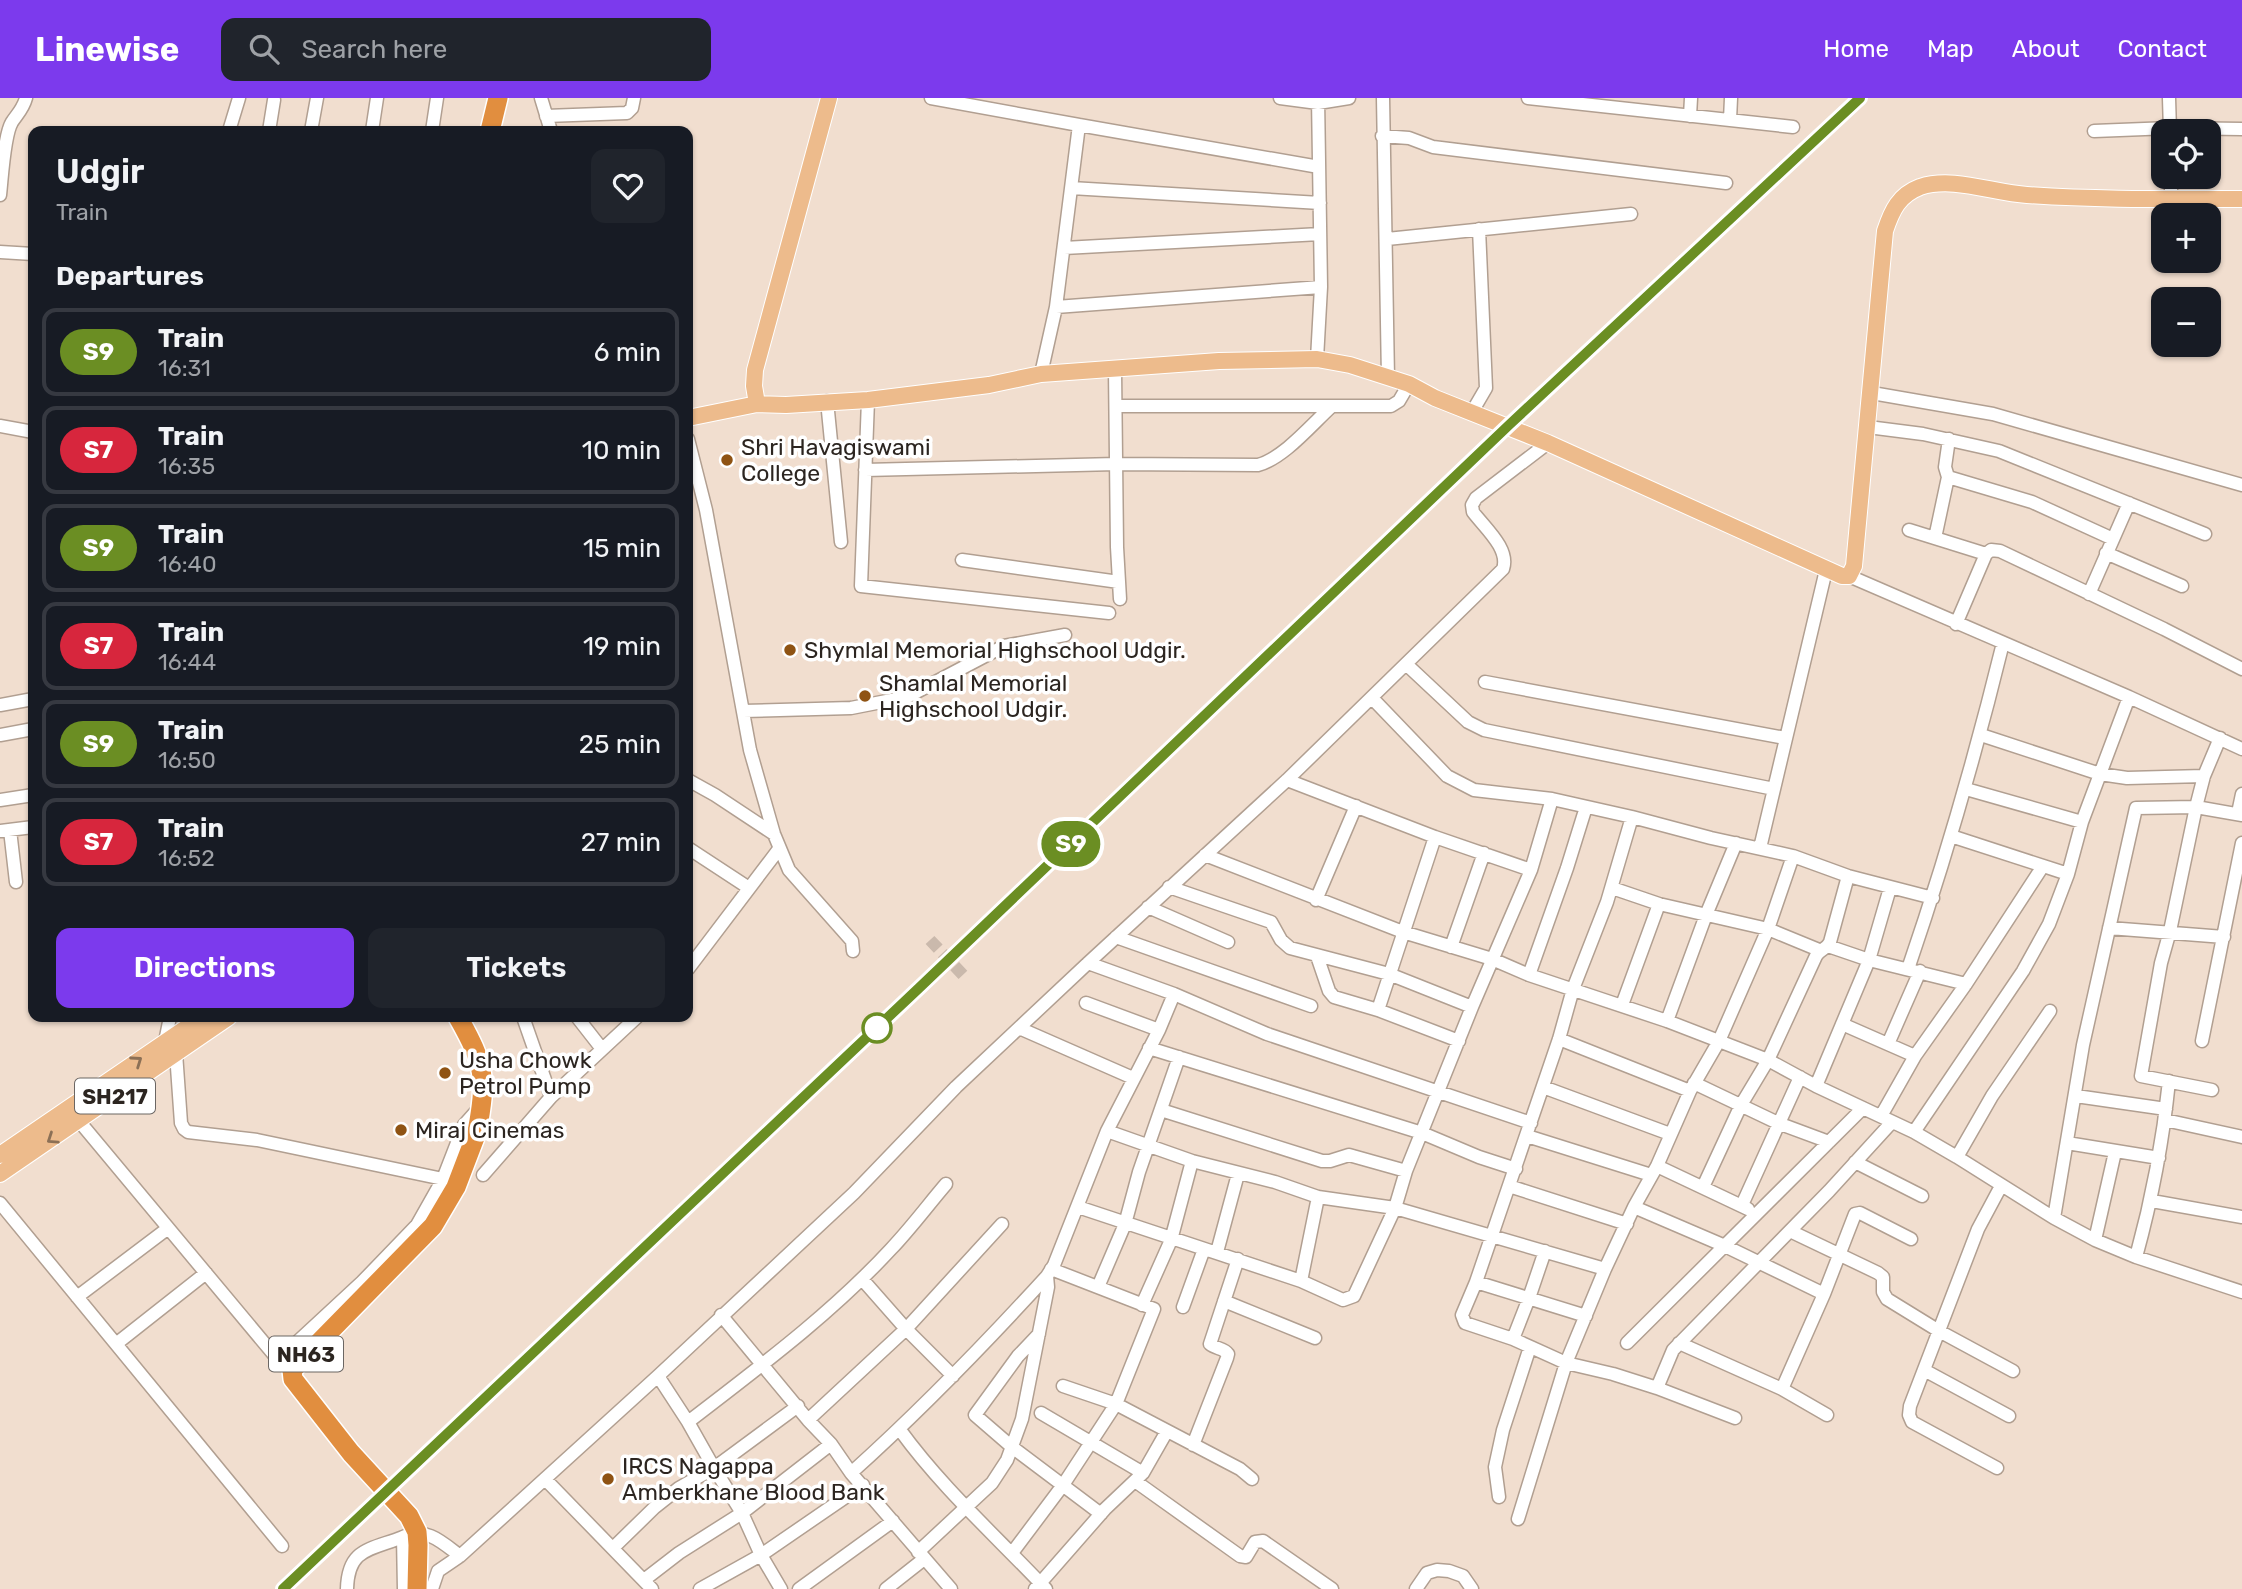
<!DOCTYPE html>
<meta charset="utf-8">
<style>
body{margin:0;font-family:Rubik,sans-serif;background:#20242c;color:#f1f3f6;height:100vh;display:flex;flex-direction:column;font-size:26px;white-space:nowrap}
*{box-sizing:border-box;margin:0}
p{font-size:23px;color:#9ea1a6}
.icon{flex:none;width:38px;height:38px;fill:none;stroke:currentColor;stroke-width:2;stroke-linecap:round;stroke-linejoin:round}
.map{position:relative;flex:1;overflow:hidden}
.drawer{position:absolute;left:28px;top:28px;width:665px;height:896px;display:flex;flex-direction:column;background:#171b24;border-radius:14px;box-shadow:0 2px 5px #0004}
.drawer>*{flex:none}
.badge{padding:0 14px;border-radius:23px;font-size:24px;line-height:46px}
.buttons{position:absolute;left:2151px;top:21px;display:grid;gap:14px}
.buttons a{display:grid;place-items:center;width:70px;height:70px;border-radius:14px;background:#171b24;box-shadow:0 2px 5px #0004;font-size:35px}
.map>.badge{position:absolute;translate:-50% -50%;box-shadow:0 0 0 4px #fff}
h2{padding:0 28px;font-size:26px;line-height:63px}
.round{display:grid;place-items:center;flex:none;width:74px;height:74px;border-radius:14px;background:#20242c}
.summary{display:flex;align-items:center;justify-content:space-between;height:119px;padding:0 28px}
h1{font-size:33px;font-weight:600;line-height:52px}
.button{display:flex;gap:14px;margin-top:auto;padding:14px 28px}
.button a{flex:1;height:80px;border-radius:14px;background:#7c3aed;color:#fff;font-size:28px;font-weight:600;line-height:80px;text-align:center}
.button a+a{background:#20242c;color:#f1f3f6}
ul{padding:0;list-style:none}
li{display:flex;align-items:center;gap:21px;height:88px;margin:0 14px 10px;padding:0 14px;border:4px solid #363941;border-radius:14px}
li div{flex:1}
li b{display:block;font-size:26px}
li em{font-style:normal}
li .badge{min-width:77px;font-weight:700;text-align:center}
header{display:flex;align-items:center;gap:42px;box-sizing:border-box;height:98px;padding:0 35px;background:#7c3aed;color:#fff}
header strong{font-size:33px}
nav{display:flex;gap:38px;margin-inline-start:auto;font-size:24px}
.search{width:490px;height:63px;background:#20242c;display:flex;align-items:center;gap:18px;box-sizing:border-box;padding:0 24px;border-radius:14px;color:#9ea1a6;font-size:26px}
.map>svg:first-child{display:block}
.lines{fill:none;stroke-linecap:round;stroke-linejoin:round}
.minor-tunnel{stroke:#cab9ac;stroke-width:12;stroke-dasharray:12 6;stroke-linecap:butt}
.minor-casing{stroke:#b19f91;stroke-width:15}
.major-casing{stroke:#fff;stroke-width:18}
.highway-casing{stroke:#fff;stroke-width:22}
.minor{stroke:#fff;stroke-width:12}
.major{stroke:#edbb8c;stroke-width:16}
.highway{stroke:#e18e3f;stroke-width:19}
.rail-casing{stroke:#433b35;stroke-width:6}
.rail{stroke:#fff;stroke-width:3.5;stroke-dasharray:10;stroke-linecap:butt}
.highway-bridge-casing{stroke:#fff;stroke-width:22;stroke-linecap:butt}
.highway-bridge{stroke:#e18e3f;stroke-width:19}
.oneway{stroke:#8c7056}
.line-casing{stroke:#fff;stroke-width:16}
.line{stroke:#6b8e23;stroke-width:10}
.poi-dot{fill:#8f5313;stroke:#fff;stroke-width:2.5}
.stop-dot{fill:#fff;stroke:#6b8e23;stroke-width:3.5}
.labels{text-anchor:middle;dominant-baseline:central;stroke-width:7;stroke-linejoin:round;paint-order:stroke}
.shield{fill:#fff;stroke:#6b6663;stroke-width:2}
.shield-label{font-size:21px;font-weight:bold;fill:#2c2520}
.poi-label{font-size:23px;fill:#2c2520;stroke:#fff;text-anchor:start}
</style>
<header>
<strong>Linewise</strong>
<div class="search"><svg class="icon" aria-label="search" viewBox="0 0 24 24"><circle cx="10" cy="10" r="6"/><path d="M15 15l6 6"/></svg>Search here</div>
<nav><a>Home</a><a>Map</a><a>About</a><a>Contact</a></nav>
</header>
<div class="map">
<svg width="2242" height="1491" viewBox="0 0 2242 1491">
<rect width="100%" height="100%" fill="#f1decf"/>
<g class="lines">
<path class="minor-tunnel" d="M930,842L963,877"/>
<g class="minor-casing">
<path id="minor" d="M541,0L551,33
M931,0L1079,27L1056,209L1041,276
M1280,0L1318,5L1349,0
M1383,0L1388,280
M1528,0L1793,29
M2169,0L2170,33
M546,18L627,15L632,10L634,0
M1690,18L1691,0
M1730,22L1731,0
M1079,27L1319,69
M229,33L239,0
M269,33L274,2
M311,33L317,0
M372,33L377,0
M432,33L437,0
M2094,33L2170,30L2242,31
M1382,38L1409,40L1433,49L1726,85
M2171,79V101
M1071,90L1320,105
M0,97C2,80 4,37 12,24C18,15 23,11 26,0
M1387,141L1631,116
M1064,150L1320,136
M0,154L33,156
M1056,209L1321,189
M1317,261L1321,189L1318,0
M1115,272L1117,449L1120,501
M1872,295L1993,316L2242,387
M868,302L861,488L1109,515
M827,303L841,444
M1116,308H1391L1399,303L1409,286
M1472,314L1486,290L1479,131
M0,328L33,334
M1868,329L1923,336L1999,353L2205,436
M688,341L706,412L750,652L774,736L789,772L852,843L853,853
M1949,341L1945,369L1948,379L2032,404L2113,441
M865,372L1116,366L1258,367C1284,360 1312,326 1332,308
M1909,432L1986,456
M1935,440L1948,379
M2106,455L2182,488
M962,462L1119,484
M1849,478L2129,599L2242,651
M2089,496L2129,405
M1956,526L1986,456L1991,452L2000,453L2164,531L2242,571
M1406,566L1468,624L1484,632L1774,691
M1485,584L1785,640
M1372,600L1447,678L1474,692L1552,701L1632,719L1711,740L1793,758L1848,778L1933,800
M0,607L33,601
M743,613L851,610L907,599L1004,548L1065,537
M0,637L33,631
M1981,637L2100,676L2127,680L2204,678
M688,682L715,697L774,736
M1287,682L1435,739L1531,772
M1966,691L2082,724
M0,702L33,697
M2238,715L2242,696
M10,732L16,784
M0,733L33,729
M1951,738L2068,776
M688,750L749,790
M1760,750L1826,472
M1205,757L1403,834L1492,861L1529,877L1667,923L1768,962L1816,988L1914,1034L1957,1059L2054,1120L2095,1142L2136,1159L2242,1194
M1169,789L1271,824L1281,842L1290,850L1389,876L1472,909
M1612,790L1659,806L1768,831L1819,852
M1316,802L1356,708
M1148,809L1228,844
M2109,830L2224,839
M1116,839L1311,908
M1828,848L1869,862L1966,886
M1451,849L1484,755
M1317,858L1329,893L1334,899L1378,912L1459,943
M1088,865L1174,896L1267,936L1531,1025
M688,871L779,751
M1908,871C1945,763 1976,655 2003,545
M1529,877L1567,770L1586,709
M1086,905L1159,932L1174,896
M1622,907L1659,806
M1378,912L1435,739
M523,919L551,999
M577,919L602,951
M1667,923L1706,817L1736,745
M1842,926L1915,958
M1019,930L1133,980
M1559,941L1690,993
M2202,943L2242,745
M165,944L170,919
M1888,946L1920,873
M1149,950L1422,1035L1479,1059L1516,1071
M176,955L181,1025L184,1031L188,1034L257,1042L443,1081
M1694,985L1778,1025L1829,1044
M1816,988L1869,862L1890,790
M1543,989L1670,1036
M2212,992L2141,978L2161,865L2170,833L2196,709L2204,678L2220,640
M2076,998L2166,1011
M1161,1012L1322,1063H1330L1349,1057L1406,1073
M1881,1018L1915,958L1966,886L2043,768
M2165,1022L2242,1039
M79,1023L275,1258L281,1259L362,1184L417,1127L443,1081L464,1027L480,1009
M1107,1033L1192,1063L1275,1084L1318,1099L1395,1110L1605,1171
M1914,1034L2023,873L2049,826L2068,776L2082,724L2129,599
M1527,1038L1651,1077
M2067,1045L2159,1060
M1957,1059L1992,998L2050,913
M1855,1064L1922,1098
M1657,1068L1748,1111
M483,1077L551,999L637,919
M1509,1088L1627,1126
M1703,1089L1741,1007L1768,962L1816,858C1820,851 1827,851 1830,844L1848,778
M2152,1103L2242,1119
M0,1105L282,1448
M1742,1107L1800,979
M1078,1109L1301,1183L1343,1202L1354,1198L1395,1110L1406,1073L1472,909L1531,772L1552,701
M1634,1109L1725,1148L1824,1196
M2054,1120L2083,947L2136,710L2196,709L2242,717
M1790,1133L1878,1175L1883,1179V1194L1887,1201L1939,1233L2013,1273
M2095,1142L2115,1054
M1217,1154L1238,1076
M2136,1159C2152,1101 2163,1043 2169,983
M862,1181L906,1231L953,1278
M1301,1183L1318,1099
M1476,1184L1462,1217L1465,1225L1513,1241L1566,1265L1613,1276L1657,1290L1735,1320
M1098,1189L1125,1126L1139,1074L1179,959
M77,1199L167,1131
M1224,1203L1315,1240
M1142,1207L1171,1142L1192,1063
M1183,1209L1204,1151
M721,1217L808,1322L831,1346L851,1375L951,1491
M1586,1218L1476,1184L1559,941L1573,891L1607,804L1632,719
M1039,1236L1018,1258L975,1317L1012,1349L1101,1416
M1513,1241L1529,1200L1545,1153
M1627,1245L1863,1010
M1679,1245L1782,1291L1827,1317
M116,1246L206,1175
M1924,1272L2009,1318
M658,1278L688,1324L714,1370L742,1415L761,1457L781,1491
M1063,1288L1116,1306L1240,1371L1252,1381
M1657,1290L1673,1252L1829,1093L1892,1024
M1782,1291L1824,1196L1855,1116L1860,1115L1911,1141
M1041,1315L1143,1375
M808,1322L906,1231L1002,1126
M688,1324C758,1270 831,1216 891,1151C911,1130 928,1107 946,1086
M900,1332C942,1390 997,1439 1046,1491
M1193,1347L1227,1260L1228,1256C1224,1250 1216,1251 1210,1246L1238,1161
M1997,1370L1912,1324L1909,1317L1910,1308L1978,1131L2001,1088
M851,1375C920,1313 984,1247 1047,1178L1054,1167L1107,1033L1159,932
M545,1381L652,1491
M1135,1383L1240,1458L1246,1459L1255,1444L1263,1443L1332,1491
M1499,1399L1495,1369L1503,1332L1530,1249
M1518,1421L1566,1265L1605,1171L1634,1109L1657,1068L1690,993L1719,943L1768,831L1793,758
M613,1450L655,1409L679,1390L714,1370L798,1308
M918,1454L992,1385L1007,1362L1022,1321L1048,1189L1047,1178
M1012,1455L1063,1387L1116,1306L1154,1211L1051,1171
M644,1482L679,1455L742,1415L831,1346
M347,1491C348,1450 370,1452 403,1439
M404,1491L403,1439C426,1428 443,1445 460,1458
M432,1491L438,1473L460,1458L658,1278L854,1095L956,989L1088,865L1287,682L1503,471C1510,451 1485,430 1473,414L1472,407L1476,400L1548,345
M700,1491L761,1457L863,1387
M799,1491L893,1423
M886,1491L924,1461
M1035,1491L1105,1411L1143,1375L1167,1333
M1416,1491L1427,1475L1437,1472L1449,1473L1463,1478L1472,1491"/>
</g>
<g class="major-casing">
<path id="major" d="M829,0L755,272L754,288L757,306L786,307L868,302L989,287L1041,276L1219,263L1317,261L1350,267L1409,286L1435,300L1548,345L1842,478H1849L1854,468L1885,133C1892,112 1899,97 1920,89C1953,78 1993,95 2027,97C2098,102 2170,101 2242,101
M688,320L757,306
M0,1057L202,919
M0,1076L229,919"/>
</g>
<g class="highway-casing">
<path id="highway" d="M490,33L498,0
M458,919C485,967 487,980 477,1034"/>
</g>
<use href="#minor" class="minor"/>
<use href="#major" class="major"/>
<use href="#highway" class="highway"/>
<g class="rail-casing">
<path id="rail" d="M283,1491L919,890L1509,328L1860,0"/>
</g>
<use href="#rail" class="rail"/>
<g class="highway-bridge-casing">
<path id="highway-bridge" d="M417,1491L418,1447L417,1434L409,1418L351,1355L293,1281L292,1272L433,1128L456,1089L477,1034"/>
</g>
<use href="#highway-bridge" class="highway-bridge"/>
</g>
<defs><path id="oneway-chevron" d="M-2-3.5L2.5 0L-2 3.5" fill="none" stroke-width="1.6" stroke-linecap="round" stroke-linejoin="round" transform="scale(1.75)"/></defs>
<g class="oneway">
<use href="#oneway-chevron" transform="translate(137 963) rotate(-35)"/>
<use href="#oneway-chevron" transform="translate(52 1041) rotate(146)"/>
</g>
<g class="lines">
<g class="line-casing">
<path id="line" d="M283,1491L919,890L1509,327L1860,0"/>
</g>
<use href="#line" class="line"/>
</g>
<g class="poi-dot">
<circle cx="727" cy="362" r="7"/>
<circle cx="790" cy="552" r="7"/>
<circle cx="865" cy="598" r="7"/>
<circle cx="445" cy="975" r="7"/>
<circle cx="401" cy="1032" r="7"/>
<circle cx="608" cy="1381" r="7"/>
</g>
<circle class="stop-dot" cx="877" cy="930" r="14"/>
<g class="labels">
<g class="shield">
<rect x="75" y="980.5" width="80" height="35" rx="5"/>
<rect x="269" y="1238.5" width="74" height="35" rx="5"/>
</g>
<g class="shield-label">
<text x="115" y="998">SH217</text>
<text x="306" y="1256">NH63</text>
</g>
<g class="poi-label">
<text x="741" y="349">Shri Havagiswami<tspan x="741" dy="26">College</tspan></text>
<text x="804" y="552">Shymlal Memorial Highschool Udgir.</text>
<text x="879" y="585">Shamlal Memorial<tspan x="879" dy="26">Highschool Udgir.</tspan></text>
<text x="459" y="962">Usha Chowk<tspan x="459" dy="26">Petrol Pump</tspan></text>
<text x="415" y="1032">Miraj Cinemas</text>
<text x="622" y="1368">IRCS Nagappa<tspan x="622" dy="26">Amberkhane Blood Bank</tspan></text>
</g>
</g>
</svg>
<div class="buttons">
<a><svg class="icon" aria-label="locate" viewBox="0 0 24 24"><circle cx="12" cy="12" r="6"/><path d="M12 2v4M12 18v4M2 12h4M18 12h4"/></svg></a>
<a>+</a>
<a>−</a>
</div>
<b class="badge" style="left:1071px;top:746px;background:#6b8e23;color:#fff">S9</b>
<section class="drawer">
<div class="summary"><div><h1>Udgir</h1><p>Train</p></div><a class="round"><svg class="icon" aria-label="heart" viewBox="0 0 24 24"><path d="M12 20l-8-8c-3-5 5-10 8-4 3-6 11-1 8 4z"/></svg></a></div>
<h2>Departures</h2>
<ul>
<li><span class="badge" style="background:#6b8e23;color:#fff">S9</span><div><b>Train</b><p>16:31</p></div><em>6 min</em></li>
<li><span class="badge" style="background:#d7263d;color:#fff">S7</span><div><b>Train</b><p>16:35</p></div><em>10 min</em></li>
<li><span class="badge" style="background:#6b8e23;color:#fff">S9</span><div><b>Train</b><p>16:40</p></div><em>15 min</em></li>
<li><span class="badge" style="background:#d7263d;color:#fff">S7</span><div><b>Train</b><p>16:44</p></div><em>19 min</em></li>
<li><span class="badge" style="background:#6b8e23;color:#fff">S9</span><div><b>Train</b><p>16:50</p></div><em>25 min</em></li>
<li><span class="badge" style="background:#d7263d;color:#fff">S7</span><div><b>Train</b><p>16:52</p></div><em>27 min</em></li>
</ul>
<div class="button"><a>Directions</a><a>Tickets</a></div>
</section>
</div>
